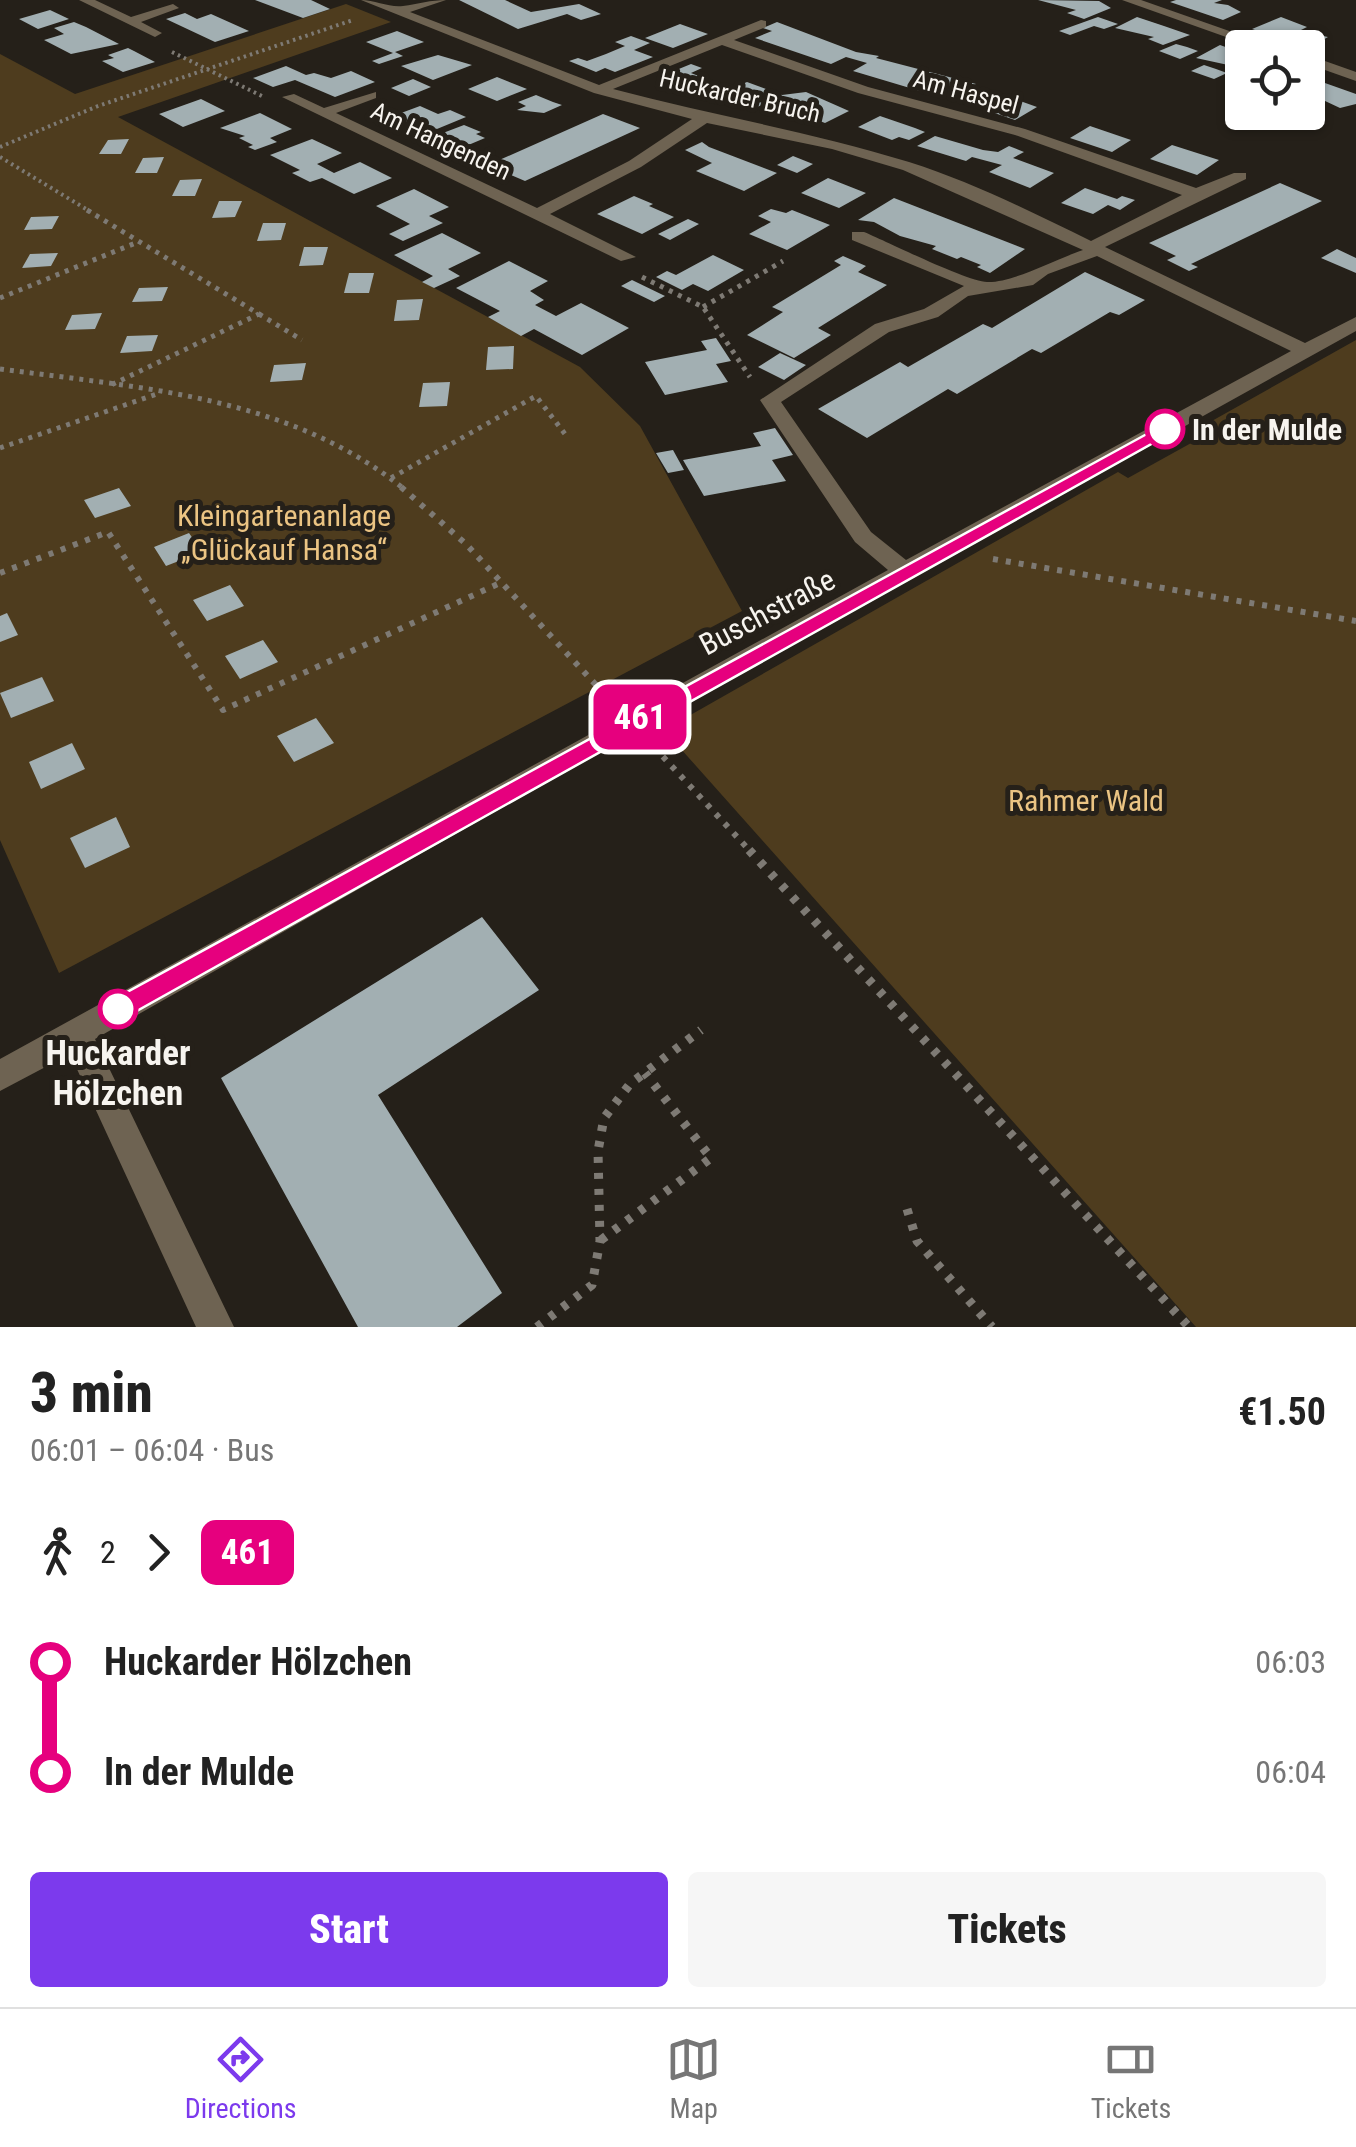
<!DOCTYPE html>
<meta charset="utf-8">
<style>
body{margin:0;font-family:"Roboto Condensed",sans-serif;background:#f6f6f6;color:#222;height:100vh;display:flex;flex-direction:column;font-size:38px;white-space:nowrap}
*{box-sizing:border-box;margin:0}
p{font-size:32px;color:#767676}
.icon{flex:none;width:55px;height:55px;fill:none;stroke:currentColor;stroke-width:2;stroke-linecap:round;stroke-linejoin:round}
.map{position:relative;height:1327px;overflow:hidden}
.sheet{display:flex;flex-direction:column;background:#fff;flex:1}
.sheet>*{flex:none}
.badge{padding:0 20px;border-radius:15px;font-size:35px;line-height:65px}
.tools{position:absolute;left:1225px;top:30px;display:grid;gap:20px}
.tools a{display:grid;place-items:center;width:100px;height:100px;border-radius:10px;background:#fff;box-shadow:0 2px 8px #0004;font-size:50px}
.map>.badge{position:absolute;translate:-50% -50%;box-shadow:0 0 0 5px #fff}
.legs{display:flex;align-items:center;gap:15px;height:110px;padding:0 30px;font-size:32px}
.legs p{margin-inline-start:auto}
.overview{display:flex;align-items:center;justify-content:space-between;height:170px;padding:0 30px}
h1{font-size:55px;font-weight:800;line-height:75px}
.action{display:flex;gap:20px;margin-top:auto;padding:20px 30px}
.action a{flex:1;height:115px;border-radius:10px;background:#7c3aed;color:#fff;font-size:40px;font-weight:800;line-height:115px;text-align:center}
.action a+a{background:#f6f6f6;color:#222}
ul{padding:0 30px;list-style:none}
li{display:flex;align-items:center;gap:35px;height:110px;font-size:38px}
li i{display:grid;place-items:center;width:15px;height:100%;margin:0 12px;background:currentColor}
li i::after{content:'';width:25px;height:25px;margin:-12px;border:8px solid;border-radius:50%;background:#fff}
li p{margin-inline-start:auto}
li:first-child i{background:linear-gradient(#0000 50%,currentColor 0)}
li:last-child i{background:linear-gradient(currentColor 50%,#0000 0)}
.tabs{display:flex;justify-content:space-around;align-items:center;height:140px;border-top:2px solid #e0e0e0;background:#fff;font-size:28px;color:#767676}
.tabs a{display:grid;justify-items:center;gap:5px}
.tabs .active{color:#7c3aed}
.map>svg:first-child{display:block}
.green{fill:#4e3c1e}
.building{fill:#a2afb2}
.lines{fill:none;stroke-linecap:round;stroke-linejoin:round}
.path-far3{stroke:#7e7a74;stroke-width:4;stroke-dasharray:2.5 4;stroke-linecap:butt}
.path-far2{stroke:#7e7a74;stroke-width:5;stroke-dasharray:4 6;stroke-linecap:butt}
.path-far1{stroke:#7e7a74;stroke-width:6;stroke-dasharray:5 8;stroke-linecap:butt}
.path{stroke:#7e7a74;stroke-width:9;stroke-dasharray:6 10;stroke-linecap:butt}
.street{fill:#6e6352;fill-rule:evenodd}
.line-1{fill:#e6007e;stroke:#fff;stroke-width:2.5}
.stop-1-dot{fill:#fff;stroke:#e6007e;stroke-width:5}
.labels{text-anchor:middle;dominant-baseline:central;stroke-width:10;stroke-linejoin:round;paint-order:stroke}
.far-street-label{font-size:25px;fill:#f7f4ef;stroke:#252019}
.stop-label{font-size:30px;font-weight:bold;fill:#f7f4ef;stroke:#252019;text-anchor:start}
.park-label{font-size:30px;fill:#ebc483;stroke:#252019}
.street-label{font-size:30px;fill:#f7f4ef;stroke:#252019}
.near-stop-label{font-size:35px;font-weight:bold;fill:#f7f4ef;stroke:#252019}
</style>
<div class="map">
<svg width="1356" height="1327" viewBox="0 0 1356 1327">
<rect width="100%" height="100%" fill="#252019"/>
<path class="green" d="M346,4L391,22L118,117L580,367L640,426L742,611L59,973L0,840V54L75,94Z
M1356,340V1327H1196L664,730L1118,472L1128,478L1202,437L1194,431Z"/>
<path class="building" d="M255,0H311L330,9L303,18Z
M459,0H505L531,12L579,4L601,14L581,20L567,14L518,29Z
M1038,0L1099,1L1111,8L1084,19L1067,13L1076,10Z
M1176,0H1222L1214,3L1228,5L1241,12L1223,20L1170,2Z
M50,10L69,19L38,29L19,19Z
M185,13L197,19L211,14L249,31L215,42L166,19Z
M1098,17L1118,24L1104,29L1094,26L1070,35L1059,31Z
M1137,17L1164,26L1190,35L1163,45L1148,39L1154,37L1115,28Z
M1281,17L1307,27L1299,31L1328,37L1309,48L1252,29Z
M74,22L86,27L119,44L71,54L44,40L64,34L54,28Z
M777,22L856,52L879,56L876,58L976,84L965,91L955,88L940,97L853,71L867,63L846,57L831,64L755,38L772,31L763,28Z
M680,24L708,34L673,48L645,38Z
M397,31L424,42L395,52L403,56L379,64L372,61L393,53L366,42Z
M631,36L650,43L634,50L653,57L615,72L605,68L596,72L569,61L578,58L587,61L606,54L625,46L615,42Z
M1176,44L1187,47L1198,51L1180,59L1159,51Z
M1220,45L1242,53V68L1196,58Z
M128,48L134,51L155,62L123,72L102,61L114,58L108,55Z
M438,55L472,65L433,80L401,66Z
M691,64L702,68L691,73L731,89L747,82L782,95L806,92L849,111L825,123L788,109L792,107L775,99L755,108L720,95L715,97L696,90L687,94L664,85L681,78L669,73Z
M1204,65L1216,69L1227,73L1214,79L1191,71Z
M286,66L306,75L314,73L331,78L351,71L375,82L335,97L295,80L273,87L253,78Z
M497,77L527,89L497,101L468,89Z
M1308,77L1356,94V104L1340,108L1308,93Z
M413,79L431,87L409,96L391,88Z
M536,95L553,102L562,105L544,113L517,110L526,106L518,102Z
M1003,95L1037,107L1015,120L974,106Z
M201,99L225,111L183,127L159,114Z
M420,106L438,114L450,110L466,117L420,136L385,119Z
M260,113L292,129L270,138L277,142L255,150L248,147L253,145L239,138L245,136L220,128Z
M603,114L640,128L525,181L488,165Z
M880,116L915,128L925,132L909,140L899,137L892,140L858,127Z
M464,125L481,132L476,134L485,138L466,146L435,136Z
M1090,126L1131,140L1112,152L1070,138Z
M935,136L983,150L998,152L1009,146L1024,152L1013,158L1054,173L1030,188L989,172L1002,165L972,157L966,161L917,146Z
M129,139L121,154H99L108,140Z
M312,139L342,153L317,164L334,173L360,162L392,178L354,194L322,178L310,182L292,173L300,170L270,155Z
M702,142L709,147L777,173L744,191L696,171L712,163L685,150Z
M1172,145L1219,160L1197,175L1150,159Z
M793,156L813,164L797,173L777,165Z
M164,157L157,173H135L143,158Z
M828,178L866,193L839,208L801,193Z
M202,179L195,196H172L180,180Z
M1280,183L1322,201L1191,264L1198,267L1189,271L1167,260L1176,256L1149,243Z
M1085,188L1117,199L1122,196L1135,200L1120,210L1108,205L1093,214L1061,203Z
M414,189L449,207L429,216L443,223L403,241L389,234L410,224L376,206Z
M634,196L653,204L649,206L674,217L642,234L597,214Z
M894,198L1002,240L1025,249L990,273L977,267L981,265L961,257L957,259L932,249L936,246L900,236L874,222L858,220Z
M219,201H242L235,217L212,218Z
M771,209L786,213L792,210L830,225L787,250L749,234L771,222L758,216Z
M59,216L52,229L24,230L31,217Z
M688,219L699,224L670,240L658,234Z
M263,223H286L281,240L257,241Z
M442,233L481,253L448,269L460,276L434,288L422,282L433,276L394,255Z
M304,247H328L323,265L299,266Z
M1337,249L1356,258V273L1321,258Z
M58,253L51,266L22,268L30,254Z
M713,255L744,270L708,291L693,284L682,290L656,277L667,271L676,275Z
M843,256L866,266L858,272L887,285L818,328L831,335L794,358L747,335L783,312L772,307L841,265L834,261Z
M509,261L548,281L530,291L544,300L535,305L556,316L581,303L629,328L582,355L534,329L521,336L488,317L500,311L456,288Z
M1085,272L1145,300L1119,315L1110,312L1041,353L1032,349L957,394L948,389L867,438L818,409L900,362L908,367L983,324L992,328Z
M349,273H374L369,293H344Z
M632,280L665,296L654,302L621,286Z
M168,287L162,301L132,302L139,288Z
M423,299L419,320L394,321L397,300Z
M102,313L95,329L65,330L72,315Z
M158,335L152,351L120,353L127,336Z
M716,338L731,361L716,364L728,382L665,395L645,362L707,350L701,341Z
M514,346L513,369L486,370L488,347Z
M780,353L806,365L784,380L758,367Z
M306,363L302,380L270,382L274,365Z
M450,382L447,406L419,407L423,383Z
M775,428L793,455L772,460L786,481L704,496L683,460L761,446L753,433Z
M673,450L684,470L668,473L656,453Z
M119,488L131,506L95,518L84,500Z
M189,533L202,552L166,566L154,547Z
M230,585L244,606L207,621L193,600Z
M7,613L18,635L0,642V616Z
M263,640L278,662L240,679L225,656Z
M42,677L54,701L11,718L0,693Z
M316,718L334,743L294,762L277,736Z
M72,743L85,769L41,789L29,762Z
M116,817L130,847L85,868L70,838Z
M482,917L539,990L378,1095L502,1293L457,1327H358L221,1078Z"/>
<g class="lines">
<path class="path-far3" d="M172,52L264,97
M0,147L98,106L353,20
M0,157L91,212"/>
<path class="path-far2" d="M87,210L259,314L111,385
M642,277L703,307L750,377
M0,298L138,242
M703,307L783,261
M259,314L302,340
M0,369C141,388 289,396 404,489
M0,448L160,393
M391,478L536,396L565,434"/>
<path class="path-far1" d="M401,487L466,544L608,698
M993,559L1356,621
M0,573L108,532L223,710L500,583
M654,747L751,852"/>
<path class="path" d="M749,850L1189,1327
M907,1209L917,1241L992,1327
M601,1240L711,1158L645,1073
M537,1327L592,1285L600,1241L598,1151L604,1118L630,1084L701,1030"/>
<path class="street" d="M79,0H95L131,17L173,4L179,8L141,22L162,33L155,37Z
M361,0C375,0 390,8 403,6C418,4 431,0 446,0L410,12L599,85L761,20L766,21V27L734,40L868,87L1025,129L1196,188L1234,173H1246V179L1105,247L1305,343L1356,317V331L640,729L95,1039L234,1327H196L70,1054L0,1091V1059L888,570L855,542L760,400L875,324L924,309L964,286L852,240V232H864C888,242 968,282 987,282C1013,283 1056,259 1083,250L903,170L832,149L707,123L641,167L550,214L636,257L621,261L282,97L294,94L324,108L376,92V98L336,113L537,208L629,161L692,119L594,93ZM722,45L858,93L1015,135L1182,195L1091,241C1032,212 972,182 909,162C812,132 711,115 613,89ZM1097,256L1291,351L906,560L871,532L781,402L889,332L938,317L968,296L1033,285L1048,274Z
M1122,0H1141L1278,48H1257Z
M1308,55L1356,72V81L1308,64Z"/>
</g>
<path class="line-1" d="M1165,424L1171,426V433L126,1017L118,1021L109,1017L105,1009L109,1002Z"/>
<g class="stop-1-dot">
<circle cx="1165" cy="429" r="18"/>
<circle cx="118" cy="1009" r="18"/>
</g>
<g class="labels">
<g class="far-street-label">
<text transform="translate(966 92) rotate(15)">Am Haspel</text>
<text transform="translate(740 96) rotate(13)">Huckarder Bruch</text>
<text transform="translate(441 141) rotate(25)">Am Hangenden</text>
</g>
<g class="stop-label">
<text x="1192" y="429">In der Mulde</text>
</g>
<g class="park-label">
<text x="284" y="515">Kleingartenanlage<tspan x="284" dy="34">„Glückauf Hansa“</tspan></text>
<text x="1086" y="800">Rahmer Wald</text>
</g>
<g class="street-label">
<text transform="translate(767 612) rotate(-28)">Buschstraße</text>
</g>
<g class="near-stop-label">
<text x="118" y="1053">Huckarder<tspan x="118" dy="40">Hölzchen</tspan></text>
</g>
</g>
</svg>
<div class="tools">
<a><svg class="icon" aria-label="locate" viewBox="0 0 24 24"><circle cx="12" cy="12" r="6"/><path d="M12 2v4M12 18v4M2 12h4M18 12h4"/></svg></a>
</div>
<b class="badge" style="left:640px;top:717px;background:#e6007e;color:#fff">461</b>
</div>
<section class="sheet">
<div class="overview"><div><h1>3 min</h1><p>06:01 – 06:04 · Bus</p></div><b>€1.50</b></div>
<div class="legs"><svg class="icon" aria-label="walk" viewBox="0 0 24 24"><circle cx="13" cy="4" r="2"/><path d="M13 8l-2 6 4 7M11 14l-3 7M7 12l3-4h3l4 4"/></svg>2<svg class="icon" aria-label="forward" viewBox="0 0 24 24"><path d="M9 5l7 7-7 7"/></svg><b class="badge" style="background:#e6007e;color:#fff">461</b></div>
<ul>
<li><i style="color:#e6007e"></i><b>Huckarder Hölzchen</b><p>06:03</p></li>
<li><i style="color:#e6007e"></i><b>In der Mulde</b><p>06:04</p></li>
</ul>
<div class="action"><a>Start</a><a>Tickets</a></div>
</section>
<nav class="tabs">
<a class="active"><svg class="icon" aria-label="directions" viewBox="0 0 24 24"><path d="M12 3l9 9-9 9-9-9zM9 14v-3h6M13 9l2 2-2 2"/></svg>Directions</a>
<a><svg class="icon" aria-label="map" viewBox="0 0 24 24"><path d="M3 6l6-2 6 2 6-2v14l-6 2-6-2-6 2zM9 4v14M15 6v14"/></svg>Map</a>
<a><svg class="icon" aria-label="tickets" viewBox="0 0 24 24"><path d="M3 7h18v10H3zM15 7v10"/></svg>Tickets</a>
</nav>
